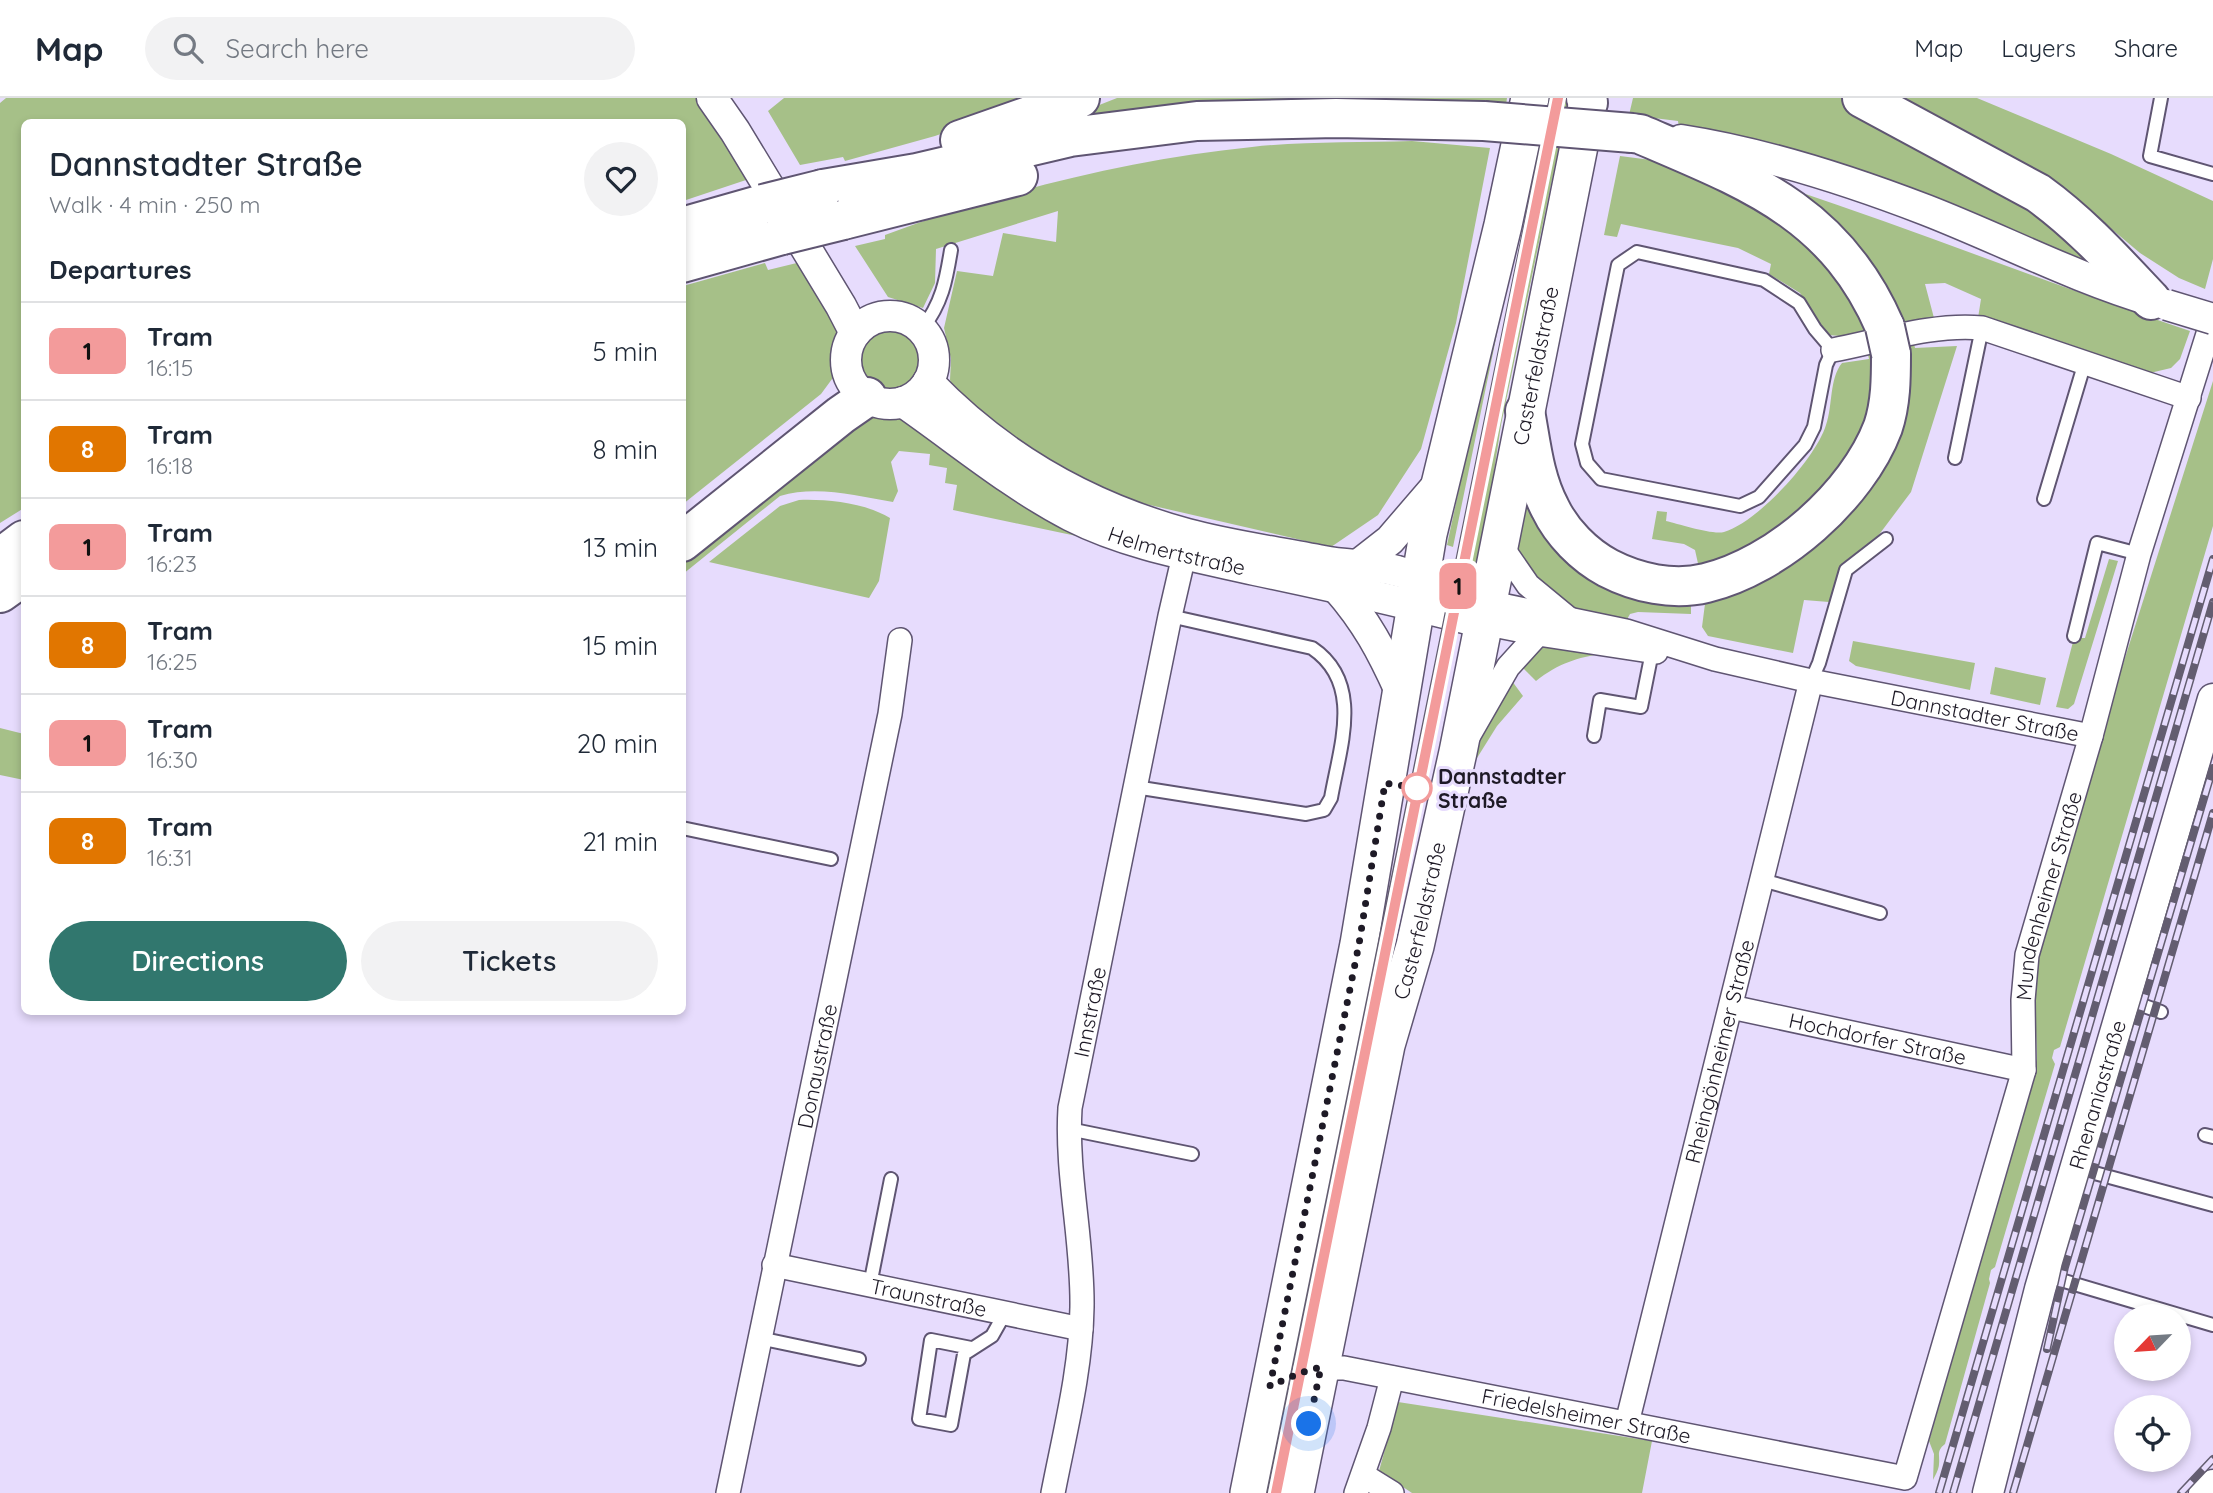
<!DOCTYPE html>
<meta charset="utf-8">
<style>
body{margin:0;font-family:Quicksand,sans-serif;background:#f2f2f3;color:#1f2937;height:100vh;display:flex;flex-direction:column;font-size:26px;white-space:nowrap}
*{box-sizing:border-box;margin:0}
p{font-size:23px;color:#747a83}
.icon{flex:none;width:38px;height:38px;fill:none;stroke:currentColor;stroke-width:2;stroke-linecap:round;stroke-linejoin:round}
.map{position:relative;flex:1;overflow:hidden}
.details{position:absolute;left:21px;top:21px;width:665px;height:896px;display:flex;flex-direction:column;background:#fff;border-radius:10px;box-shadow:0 4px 10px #0003}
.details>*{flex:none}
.badge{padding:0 14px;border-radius:10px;font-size:24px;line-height:46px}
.needle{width:46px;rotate:245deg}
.tools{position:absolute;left:2114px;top:1206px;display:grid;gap:14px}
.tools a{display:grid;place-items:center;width:77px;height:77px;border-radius:50%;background:#fff;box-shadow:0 4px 10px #0003;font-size:35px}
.you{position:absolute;width:35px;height:35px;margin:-18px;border:5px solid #fff;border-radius:50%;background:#1a73e8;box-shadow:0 0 0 10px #1a73e833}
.map>.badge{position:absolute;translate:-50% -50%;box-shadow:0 0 0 4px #fff}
h2{padding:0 28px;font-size:26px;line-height:63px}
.round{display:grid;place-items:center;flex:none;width:74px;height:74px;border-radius:37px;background:#f2f2f3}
.overview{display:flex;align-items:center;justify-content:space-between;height:119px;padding:0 28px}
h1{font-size:33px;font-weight:600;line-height:52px}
.primary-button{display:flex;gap:14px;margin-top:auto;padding:14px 28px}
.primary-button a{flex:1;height:80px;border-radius:42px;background:#31776e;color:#fff;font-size:28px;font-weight:600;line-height:80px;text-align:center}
.primary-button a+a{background:#f2f2f3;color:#1f2937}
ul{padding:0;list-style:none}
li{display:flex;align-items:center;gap:21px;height:98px;padding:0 28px;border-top:2px solid #e0e1e3}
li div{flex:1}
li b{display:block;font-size:26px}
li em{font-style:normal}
li .badge{min-width:77px;font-weight:700;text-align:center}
header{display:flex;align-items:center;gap:42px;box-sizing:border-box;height:98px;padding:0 35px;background:#fff;border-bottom:2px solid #e0e1e3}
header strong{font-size:33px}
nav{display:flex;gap:38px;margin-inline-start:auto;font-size:24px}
.search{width:490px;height:63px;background:#f2f2f3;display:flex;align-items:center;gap:18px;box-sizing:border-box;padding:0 24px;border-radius:38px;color:#747a83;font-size:26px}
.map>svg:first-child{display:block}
.green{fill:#a6c088}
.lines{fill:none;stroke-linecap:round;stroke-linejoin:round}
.service-casing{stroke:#5f5572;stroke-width:16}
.minor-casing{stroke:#5f5572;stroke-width:26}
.tertiary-casing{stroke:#5f5572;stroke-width:33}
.primary-casing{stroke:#5f5572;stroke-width:40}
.trunk-casing{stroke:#5f5572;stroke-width:42}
.service{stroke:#fff;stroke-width:12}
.minor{stroke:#fff;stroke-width:23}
.tertiary{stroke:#fff;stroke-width:30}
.primary{stroke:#fff;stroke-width:37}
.trunk{stroke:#fff;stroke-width:38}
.tram{stroke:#635d70;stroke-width:2}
.rail-casing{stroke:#635d70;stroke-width:8}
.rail{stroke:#e7dcfd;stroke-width:5;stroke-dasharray:16;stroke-linecap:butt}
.tertiary-bridge-casing{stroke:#5f5572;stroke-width:33;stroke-linecap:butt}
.trunk-bridge-casing{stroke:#5f5572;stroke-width:42;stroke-linecap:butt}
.tertiary-bridge{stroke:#fff;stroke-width:30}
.trunk-bridge{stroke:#fff;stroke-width:38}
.line-casing{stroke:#fff;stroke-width:16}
.line{stroke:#f39b9b;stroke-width:10}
.walk{stroke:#1e1a26;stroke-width:7;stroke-dasharray:0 12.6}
.stop-dot{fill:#fff;stroke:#f39b9b;stroke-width:3.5}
.labels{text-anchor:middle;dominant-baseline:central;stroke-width:6;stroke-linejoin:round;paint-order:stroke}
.street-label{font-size:21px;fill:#1e1a26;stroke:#e7dcfd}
.stop-label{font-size:21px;font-weight:bold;fill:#1e1a26;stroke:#e7dcfd;text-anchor:start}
</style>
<header>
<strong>Map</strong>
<div class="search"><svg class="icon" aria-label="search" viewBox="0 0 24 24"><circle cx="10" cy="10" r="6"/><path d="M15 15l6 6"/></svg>Search here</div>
<nav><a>Map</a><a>Layers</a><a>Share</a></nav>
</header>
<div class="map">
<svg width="2213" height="1395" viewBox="0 0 2213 1395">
<rect width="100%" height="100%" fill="#e7dcfd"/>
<path class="green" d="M6,0H700L755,79L683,103L682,24H24V410L0,425V5Z
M784,0H1043L935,38L845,63L843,59L800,67L768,13Z
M1117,0H1507L1506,7L1090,30L1079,15Z
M1543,0L1513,158L1453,449L1447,447Z
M1563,0H1569L1501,327L1482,453L1474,467L1467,466Z
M1633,0H1845L2030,98L2091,165L2084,167L1679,30L1678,23L1629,17Z
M1901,0H1977L2111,56L2213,103V161L2205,191L2179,180L2140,155L2083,107Z
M1412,43L1490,50L1456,225L1421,351L1378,417L1331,449L1141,405L1073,378L1014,344L953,289L950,282L951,261L944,230L957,173L993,178L1003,135L1056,144L1058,113L936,151L935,185L923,210L888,199L855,148L885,141V137C1004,93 1126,62 1252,49C1305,43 1359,45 1412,43Z
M1620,58L1659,63L1711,82L1799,135L1837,176L1869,228L1879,267L1862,346L1777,441L1699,470L1695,452L1684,446L1652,441L1657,413L1667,414L1666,423C1679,426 1712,437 1724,434C1758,424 1816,360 1826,327C1833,307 1829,281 1842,265L1869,261L1863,233L1840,238L1828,237L1800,195L1769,176L1771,166L1738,150L1621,126L1617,139L1604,137Z
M1788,90C1923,135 2055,188 2190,233L2180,261L2171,270L2150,275L2068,246L1978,220L1981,201L1945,185L1925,186L1934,220L1909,224L1915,250L1957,248L1911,394L1878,438L1843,465L1829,504L1804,502L1793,555L1708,538L1702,529L1706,498L1770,473L1905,276Z
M805,163L842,231L835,277L821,296L683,406V188L765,165L768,172Z
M859 262a31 31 0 1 1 62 0a31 31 0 1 1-62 0Z
M2213,283V428L2060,949L2054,952L2052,960L2055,966L1995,1169L1991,1172L1989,1181L1990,1185L1945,1346C1936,1353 1940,1357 1939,1366C1939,1371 1935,1378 1933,1382L1934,1356L1929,1343L1933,1330L1934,1306L2037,961L2034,876L2103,629Z
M865,312L910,319L1105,444L953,412L957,387L945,385L947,370L929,367L930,356L899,353L891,364L898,393L893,404C856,398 817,387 780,398L683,476V451Z
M1527,372L1538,408L1691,497V516L1638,514L1630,516L1624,527C1594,519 1557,508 1535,483C1528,475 1522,465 1516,456Z
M799,402C828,401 865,405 890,420L879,483L869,500L709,464L780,408Z
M2109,461L2118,463L2074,606L2068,611L2056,609L2074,540H2085Z
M1853,543L1975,565L1970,592L1856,568L1849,563Z
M1540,548L1567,549L1605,555C1576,560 1559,565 1536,583L1518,565Z
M1995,569L2046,580L2040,607L1990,596Z
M1509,579L1523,598L1497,628L1472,668L1487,624Z
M0,630L24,636V682L0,677Z
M1398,1304L1652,1343L1642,1395H1412L1379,1373Z"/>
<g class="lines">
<g class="service-casing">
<path id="service" d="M2161,0L2150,58L2213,76
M1637,154L1764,182L1799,205L1815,231L1833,252L1826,267L1814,329L1805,347L1759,399L1740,408L1601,381L1587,365L1582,346L1618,167Z
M922,231C942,205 946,183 951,152
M1955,360L1982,230
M2044,401L2085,264
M2074,538L2097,445L2139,456
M1811,583L1819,565L1846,472L1886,441
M1594,638L1600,602L1641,609L1653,549
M1135,689L1306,716L1324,712L1331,700C1340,648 1364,585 1312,550L1170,518
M682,730L831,761
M1762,782L1880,815
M2125,901L2161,914
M1069,1031L1192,1056
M2205,1037L2213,1039
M2076,1070L2213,1107
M2044,1177L2213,1227
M870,1187L891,1081
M759,1240L859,1261
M971,1250L931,1242L919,1321L951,1327L964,1256L992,1238L1005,1215"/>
</g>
<g class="minor-casing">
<g id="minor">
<path d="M1833,252C1880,243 1935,225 1982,230L2189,300"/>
<path d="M1499,445L1528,487L1568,520"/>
<path id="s1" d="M1487,504L1626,533L1715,561L1811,583L2091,638"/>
<path d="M1483,525L1538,536L1656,554"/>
<path d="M1469,637L1508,569L1538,536"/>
<path id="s2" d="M1731,909L2024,972"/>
<path id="s3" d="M774,1167L1081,1231"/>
<path id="s4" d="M1270,1288C1298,1276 1312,1269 1344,1270L1905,1380L2024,972L2023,902L2027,857L2091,638L2139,456L2213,220"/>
<path id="s5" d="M1627,1325L1811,583"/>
<path d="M1363,1377L1392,1395"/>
<path id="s6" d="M728,1395L890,616L900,542"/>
<path id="s7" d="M1053,1395C1065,1333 1081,1272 1082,1209C1083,1142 1066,1077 1070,1010L1170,518L1188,440"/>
<path d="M1356,1395L1379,1330L1392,1280"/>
</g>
</g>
<g class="tertiary-casing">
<g id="tertiary">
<path d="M712,0L735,33L841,208L855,235"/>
<path d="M1681,42C1765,55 1848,82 1926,112C2003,142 2075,180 2153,203"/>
<circle cx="890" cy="262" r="44"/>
<path d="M928,284C999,358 1088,409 1187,436C1231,448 1278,454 1323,463C1347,468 1373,466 1397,473C1427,481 1457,494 1487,504"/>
<path id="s8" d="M903,304C959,343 1010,386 1071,418C1128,447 1193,458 1255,472C1331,488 1408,505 1483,525"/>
<path d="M1358,467L1390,442L1439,385"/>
<path d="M1337,490C1366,523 1382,553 1400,593"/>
<path id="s9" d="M1988,1395L2040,1191L2213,601"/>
<path d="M2204,1395L2213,1387"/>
</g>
</g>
<g class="primary-casing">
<g id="primary">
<path d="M1249,1395L1359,846L1428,436L1503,127L1530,0"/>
<path id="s10" d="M1295,1395L1386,947L1415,848L1458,654L1588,3"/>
</g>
</g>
<g class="trunk-casing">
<path id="trunk" d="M1586,0L1588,5
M1862,0L2038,95C2081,126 2115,164 2151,202
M1632,35L1640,36C1747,82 1835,113 1885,229
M960,42L1080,0
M823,91L917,75L1070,39L1197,23L1336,20L1484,23
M843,122L1018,78
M682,129L763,106
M682,165L782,137
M1525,313C1531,345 1534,380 1550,410C1562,435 1584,457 1608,470C1637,485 1673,493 1706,485C1777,468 1857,398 1883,329C1891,305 1891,280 1891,256
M682,444L841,317L867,299
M0,460L24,442
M0,495L24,478"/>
</g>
<use href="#service" class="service"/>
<use href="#minor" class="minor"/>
<use href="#tertiary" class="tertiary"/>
<use href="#primary" class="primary"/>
<use href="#trunk" class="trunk"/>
<path class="tram" d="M1267,1395L1550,0"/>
<g class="rail-casing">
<path id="rail" d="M2047,1251L2065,1169L2213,670
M1939,1395L2213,461
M1953,1395L2213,504
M2013,1395L2213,715
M2181,1395L2213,1361"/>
</g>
<use href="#rail" class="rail"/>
<g class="tertiary-bridge-casing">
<path id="tertiary-bridge" d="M2167,207L2213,221"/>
</g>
<g class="trunk-bridge-casing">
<path id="trunk-bridge" d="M1484,23L1632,35
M763,106L823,91
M782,137L843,122
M1885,229L1891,256"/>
</g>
<use href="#tertiary-bridge" class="tertiary-bridge"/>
<use href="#trunk-bridge" class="trunk-bridge"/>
</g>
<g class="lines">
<g class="line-casing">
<path id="line" d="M1276,1395L1558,0"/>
</g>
<use href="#line" class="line"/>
<path class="walk" d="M1309,1326L1321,1269L1300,1275L1270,1288L1359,846L1385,685L1417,690"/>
</g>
<circle class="stop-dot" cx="1417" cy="690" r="14"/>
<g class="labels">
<g class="street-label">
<text stroke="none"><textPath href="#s10" startOffset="1153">Casterfeldstraße</textPath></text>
<text stroke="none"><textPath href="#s8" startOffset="315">Helmertstraße</textPath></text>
<text stroke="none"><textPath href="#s1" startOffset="511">Dannstadter Straße</textPath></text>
<text stroke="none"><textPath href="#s4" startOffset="1251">Mundenheimer Straße</textPath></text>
<text stroke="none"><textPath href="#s10" startOffset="586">Casterfeldstraße</textPath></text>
<text stroke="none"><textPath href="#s7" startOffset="486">Innstraße</textPath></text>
<text stroke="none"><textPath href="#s2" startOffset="150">Hochdorfer Straße</textPath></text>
<text stroke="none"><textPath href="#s5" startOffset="383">Rheingönheimer Straße</textPath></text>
<text stroke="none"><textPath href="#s6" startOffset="436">Donaustraße</textPath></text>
<text stroke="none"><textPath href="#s9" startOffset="413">Rhenaniastraße</textPath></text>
<text stroke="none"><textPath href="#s3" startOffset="158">Traunstraße</textPath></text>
<text stroke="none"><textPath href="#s4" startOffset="324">Friedelsheimer Straße</textPath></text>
</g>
<g class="stop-label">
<text x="1438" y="678">Dannstadter<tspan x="1438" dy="24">Straße</tspan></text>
</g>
</g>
</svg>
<div class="tools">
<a><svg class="needle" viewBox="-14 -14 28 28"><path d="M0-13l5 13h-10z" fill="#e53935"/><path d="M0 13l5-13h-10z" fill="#747a83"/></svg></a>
<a><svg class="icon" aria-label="locate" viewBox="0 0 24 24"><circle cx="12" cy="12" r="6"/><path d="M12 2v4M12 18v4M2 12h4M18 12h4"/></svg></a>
</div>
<div class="you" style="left:1309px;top:1326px"></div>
<b class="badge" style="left:1458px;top:488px;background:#f39b9b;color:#111">1</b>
<section class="details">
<div class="overview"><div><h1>Dannstadter Straße</h1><p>Walk · 4 min · 250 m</p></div><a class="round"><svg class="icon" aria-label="heart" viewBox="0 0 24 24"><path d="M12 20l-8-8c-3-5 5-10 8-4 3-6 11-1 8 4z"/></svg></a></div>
<h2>Departures</h2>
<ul>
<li><span class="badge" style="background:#f39b9b;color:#111">1</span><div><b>Tram</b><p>16:15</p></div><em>5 min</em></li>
<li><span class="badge" style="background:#e17600;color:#fff">8</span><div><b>Tram</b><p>16:18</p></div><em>8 min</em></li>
<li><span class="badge" style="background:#f39b9b;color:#111">1</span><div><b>Tram</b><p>16:23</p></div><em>13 min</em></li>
<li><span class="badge" style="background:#e17600;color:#fff">8</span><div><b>Tram</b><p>16:25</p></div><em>15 min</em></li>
<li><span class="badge" style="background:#f39b9b;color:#111">1</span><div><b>Tram</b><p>16:30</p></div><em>20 min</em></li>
<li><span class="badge" style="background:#e17600;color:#fff">8</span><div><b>Tram</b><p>16:31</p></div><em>21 min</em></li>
</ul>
<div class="primary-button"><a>Directions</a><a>Tickets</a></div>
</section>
</div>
